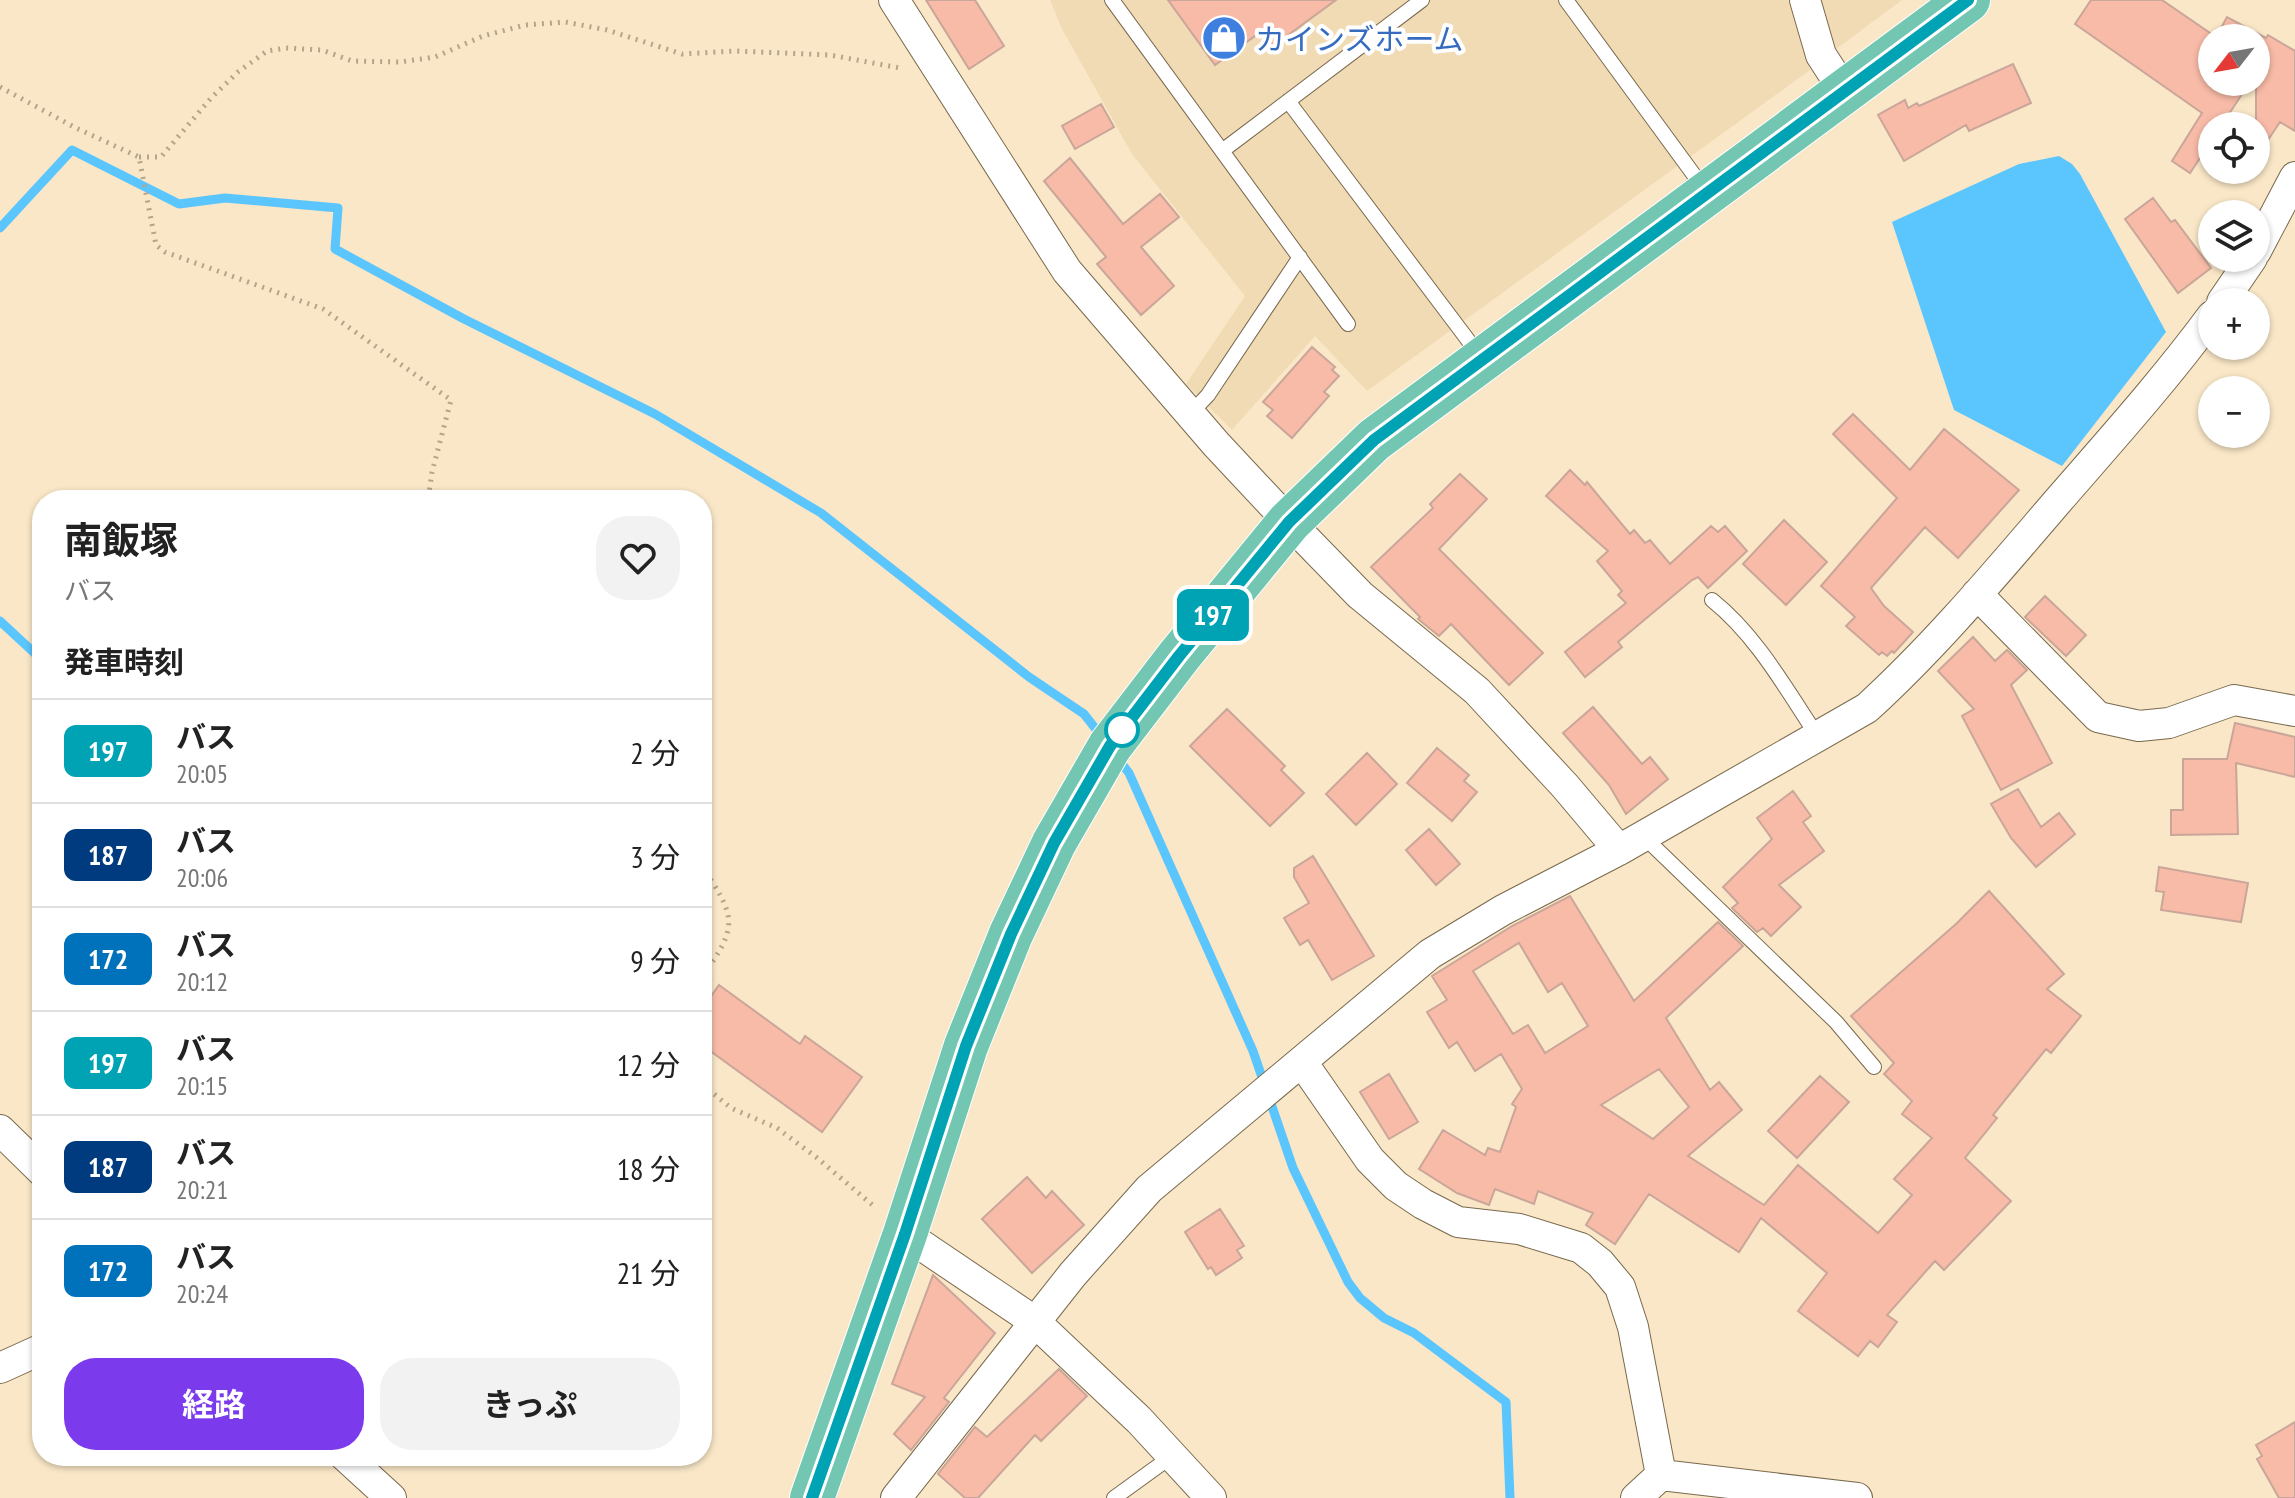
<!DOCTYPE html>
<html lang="ja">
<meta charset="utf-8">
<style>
body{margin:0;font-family:"PT Sans Narrow","Noto Sans JP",sans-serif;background:#f2f2f2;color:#222;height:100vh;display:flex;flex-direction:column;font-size:30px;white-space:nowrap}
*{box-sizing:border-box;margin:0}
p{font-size:26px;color:#767676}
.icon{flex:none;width:44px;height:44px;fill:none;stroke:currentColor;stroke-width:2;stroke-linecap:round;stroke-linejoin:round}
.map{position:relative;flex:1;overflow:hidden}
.side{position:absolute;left:32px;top:490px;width:680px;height:976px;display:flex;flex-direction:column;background:#fff;border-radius:32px;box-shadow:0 2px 6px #0004}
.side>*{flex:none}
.badge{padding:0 16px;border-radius:12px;font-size:28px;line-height:52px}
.needle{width:52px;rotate:239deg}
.controls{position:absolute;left:2198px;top:24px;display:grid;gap:16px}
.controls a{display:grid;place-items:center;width:72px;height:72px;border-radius:50%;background:#fff;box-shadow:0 2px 6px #0004;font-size:40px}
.map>.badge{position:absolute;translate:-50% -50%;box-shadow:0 0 0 4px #fff}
h2{padding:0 32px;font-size:30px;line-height:72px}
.round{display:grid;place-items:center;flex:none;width:84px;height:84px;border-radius:32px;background:#f2f2f2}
.head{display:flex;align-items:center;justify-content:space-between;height:136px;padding:0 32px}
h1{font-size:38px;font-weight:700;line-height:60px}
.action{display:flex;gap:16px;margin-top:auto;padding:16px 32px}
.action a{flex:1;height:92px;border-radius:32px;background:#7c3aed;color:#fff;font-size:32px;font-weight:700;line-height:92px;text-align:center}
.action a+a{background:#f2f2f2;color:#222}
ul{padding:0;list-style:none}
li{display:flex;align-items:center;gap:24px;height:104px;padding:0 32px;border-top:2px solid #e0e0e0}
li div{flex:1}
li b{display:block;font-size:30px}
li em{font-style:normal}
li .badge{min-width:88px;font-weight:700;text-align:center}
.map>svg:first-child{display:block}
.built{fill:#f1dbb5}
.water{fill:#5bc5fe}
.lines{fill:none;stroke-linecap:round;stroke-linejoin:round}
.stream{stroke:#5bc5fe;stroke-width:9}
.building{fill:#f8bba7;stroke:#caa69a;stroke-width:2;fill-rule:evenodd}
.service-casing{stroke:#79694d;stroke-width:16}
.minor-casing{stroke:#79694d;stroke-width:32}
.trunk-casing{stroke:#fff;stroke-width:46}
.path{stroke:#b3a58c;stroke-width:5;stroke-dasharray:2 6;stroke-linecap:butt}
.service{stroke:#fff;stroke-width:14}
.minor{stroke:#fff;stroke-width:30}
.trunk{stroke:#73c7b2;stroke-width:44}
.line-casing{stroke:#fff;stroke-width:18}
.line{stroke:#00a3b4;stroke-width:12}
.stop-dot{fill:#fff;stroke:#00a3b4;stroke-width:4}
.labels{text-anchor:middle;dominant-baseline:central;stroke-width:8;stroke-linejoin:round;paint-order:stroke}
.shop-label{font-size:30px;fill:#366cbe;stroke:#fff;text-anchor:start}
</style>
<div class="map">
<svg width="2295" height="1498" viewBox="0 0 2295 1498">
<rect width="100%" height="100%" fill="#f9e7c7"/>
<path class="built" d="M1050,0H1788L1810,70L1367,391L1315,336L1232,430L1186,384L1245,296L1132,154L1062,29Z
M1819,0H1902L1835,50Z"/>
<path class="water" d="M2059,156L2072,164L2080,174L2166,332L2062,466L1954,410L1892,222L2019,164Z"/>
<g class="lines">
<path class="stream" d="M0,228L72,150L179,204L225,198L338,208L335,249L464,319L655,414L821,513L1029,677L1084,714L1102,737
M0,621L42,660
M1118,759L1129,773L1253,1051L1293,1168L1348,1282L1360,1298L1384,1318L1414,1333L1506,1402L1510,1498"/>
</g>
<path class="building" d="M926,0H975L1004,46L969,69Z
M1168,0H1336L1273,46L1262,31L1215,65Z
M2091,0H2162L2216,37L2227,17L2266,38L2268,35L2295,51V131L2280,122L2256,158V38H2212V82H2250L2221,126H2212V140L2190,173L2172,161L2202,113L2075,24Z
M2013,64L2031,103L1969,131L1966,125L1904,161L1878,115L1905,100L1908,108L1917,103L1919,106Z
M1101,104L1114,127L1075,149L1062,126Z
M1070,158L1123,224L1160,194L1179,217L1141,247L1174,286L1141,315L1097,264L1106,257L1044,181Z
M2153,198L2171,222L2175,220L2211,268L2178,293L2125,219Z
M1312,347L1335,367L1332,370L1339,376L1324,392L1329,396L1292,438L1267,416L1273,410L1263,402Z
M1853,414L1910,470L1944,429L2019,490L1958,558L1925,527L1871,588L1884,606L1913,632L1894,653L1892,651L1887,656L1882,652L1879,655L1846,626L1855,617L1821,586L1897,498L1833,434Z
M1570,470L1585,485L1587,482L1630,534L1634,530L1645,543L1650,540L1670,564L1711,526L1718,532L1725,526L1747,551L1708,588L1698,577L1692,580L1618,642L1622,647L1585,677L1565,652L1626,603L1618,595L1622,591L1597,561L1608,551L1546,496Z
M1460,474L1487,499L1439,549L1543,653L1509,685L1451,624L1439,636L1418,619L1420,617L1371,567L1433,508L1430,504Z
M1784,520L1827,562L1786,605L1743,564Z
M2045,596L2086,635L2066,656L2025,617Z
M1973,637L1995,661L2007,650L2027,670L2011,685L2052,763L2001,790L1962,716L1974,709L1938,671Z
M1593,707L1642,764L1650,757L1668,779L1626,814L1609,785L1563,733Z
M1227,709L1285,766L1281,770L1304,793L1270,826L1190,746Z
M2235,723L2295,737V777L2236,763L2238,834L2171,835V810H2183V759H2227Z
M1437,748L1469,775L1464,781L1477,792L1452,821L1407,783Z
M1367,753L1397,784L1356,825L1326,794Z
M2018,789L2041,827L2059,813L2075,834L2036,867L2011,838L1991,804Z
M1793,791L1811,816L1803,822L1824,851L1779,885L1801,907L1771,936L1763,928L1757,932L1732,908L1738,903L1723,887L1772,839L1757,818Z
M1429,829L1460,864L1436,885L1406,850Z
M1313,856L1374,956L1332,980L1308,940L1300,945L1284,918L1309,903L1294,877V868Z
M2159,867L2248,883L2241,922L2161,910L2164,892L2156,891Z
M1989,891L2064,974L2047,989L2081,1016L2051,1053L2046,1049L1993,1115L1997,1118L1965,1158L2011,1201L1944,1270L1935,1261L1887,1315L1897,1322L1878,1347L1870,1341L1858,1356L1798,1311L1827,1273L1761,1218L1739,1252L1649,1194L1615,1244L1586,1225L1593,1213L1538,1191L1534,1204L1495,1189L1489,1205L1457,1193L1419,1169L1443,1130L1485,1155L1488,1148L1500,1152L1516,1107L1512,1104L1522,1089L1501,1054L1475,1071L1457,1042L1449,1048L1427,1012L1447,1000L1432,976L1512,926L1570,896L1634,1001L1718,922L1743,946L1666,1018L1710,1090L1719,1082L1742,1110L1688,1156L1764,1205L1798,1165L1878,1233L1912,1195L1894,1179L1932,1138L1902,1114L1912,1101L1884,1074L1894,1063L1851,1016L1956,924ZM1519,943L1548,992L1562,983L1588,1026L1545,1053L1528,1025L1513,1034L1473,971ZM1659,1069L1689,1107L1653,1139L1601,1105Z
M719,985L800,1044L805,1036L862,1077L822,1132L702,1045V1009Z
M1389,1074L1418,1122L1389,1139L1360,1092Z
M1820,1076L1849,1102L1797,1158L1768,1131Z
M1027,1177L1046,1198L1052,1191L1084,1225L1032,1273L982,1219Z
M1220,1209L1244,1246L1237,1250L1242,1258L1216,1275L1211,1267L1208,1269L1185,1232Z
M933,1275L995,1333L944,1398L949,1402L911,1450L894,1434L925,1397L892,1384Z
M1059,1369L1087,1396L1041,1441L1035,1435L978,1498H965L938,1474L975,1427L987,1437Z
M2295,1422V1498H2279L2257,1459L2262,1456L2256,1445Z"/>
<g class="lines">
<g class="service-casing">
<path id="service" d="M1112,0L1348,324
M1566,0L1705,190
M1288,101L1480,356
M1222,151L1422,0
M1191,413L1208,395L1300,257
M1712,600C1757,636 1786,689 1818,737
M1643,836L1836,1022L1874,1067
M1114,1498L1172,1456"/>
</g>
<g class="minor-casing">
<path id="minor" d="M894,0L1067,271L1216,444L1289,522L1360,595L1477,691L1565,786L1619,850
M1805,0L1821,55L1845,92
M2256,251L2295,177
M2222,302L2252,258
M1977,594L2098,717L2139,726L2169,723L2234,700L2295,711
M1302,1062L1370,1160L1396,1186L1423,1204L1458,1222L1519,1229L1581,1248L1600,1263L1620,1287L1633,1327L1661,1475
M0,1130L42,1171
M905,1234L1034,1321L1139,1420L1211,1498
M0,1368L42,1349
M345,1456L391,1498
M896,1498L1073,1274L1149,1189L1430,954L1503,910L1619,850L1867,708C1936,645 1996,573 2057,502C2110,441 2164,381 2212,316
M1636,1498L1661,1475L1857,1498"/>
</g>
<g class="trunk-casing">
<path id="trunk" d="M812,1498L905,1234L966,1046L1011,934L1054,843L1110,746L1179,656L1289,522L1374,440L1968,0"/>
</g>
<path class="path" d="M0,87L76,128L139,157L156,245L165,252L323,309L451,400L432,472L428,500
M139,157H161L211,98L238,72L267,51L286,48L322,50L352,61L400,62L435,57L483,36L525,25L565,22L607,30L682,54L735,51L830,55L900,68
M702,866C735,916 740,926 702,976
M702,1084L731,1108L777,1128L816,1157L876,1208"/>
<use href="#service" class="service"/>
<use href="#minor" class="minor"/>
<use href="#trunk" class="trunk"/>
</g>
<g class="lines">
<g class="line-casing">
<path id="line" d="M812,1498L905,1234L966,1046L1011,934L1054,843L1110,746L1179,656L1289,522L1374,440L1968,0"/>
</g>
<use href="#line" class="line"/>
</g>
<defs>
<g id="shop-disc" transform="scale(2.3)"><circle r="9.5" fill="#3f7fe0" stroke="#fff"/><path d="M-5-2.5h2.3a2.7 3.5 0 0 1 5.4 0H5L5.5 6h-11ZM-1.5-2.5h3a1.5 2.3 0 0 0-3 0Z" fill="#fff"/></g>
</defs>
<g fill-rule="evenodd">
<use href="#shop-disc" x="1224" y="38"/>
</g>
<circle class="stop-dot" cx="1122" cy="730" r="16"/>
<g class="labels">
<g class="shop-label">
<text x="1255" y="38">カインズホーム</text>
</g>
</g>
</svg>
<div class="controls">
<a><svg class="needle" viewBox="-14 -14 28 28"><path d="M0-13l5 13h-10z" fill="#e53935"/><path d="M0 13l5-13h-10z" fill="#767676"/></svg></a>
<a><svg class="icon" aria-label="locate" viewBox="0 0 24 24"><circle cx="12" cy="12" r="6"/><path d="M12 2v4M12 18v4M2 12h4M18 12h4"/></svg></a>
<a><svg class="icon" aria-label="layers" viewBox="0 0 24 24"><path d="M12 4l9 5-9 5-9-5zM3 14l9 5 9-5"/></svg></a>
<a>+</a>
<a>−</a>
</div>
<b class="badge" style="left:1213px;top:615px;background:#00a3b4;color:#fff">197</b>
<section class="side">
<div class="head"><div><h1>南飯塚</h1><p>バス</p></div><a class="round"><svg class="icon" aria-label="heart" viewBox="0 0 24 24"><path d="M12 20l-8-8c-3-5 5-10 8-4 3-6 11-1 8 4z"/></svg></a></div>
<h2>発車時刻</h2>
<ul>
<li><span class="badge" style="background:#00a3b4;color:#fff">197</span><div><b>バス</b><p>20:05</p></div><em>2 分</em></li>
<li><span class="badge" style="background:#003b80;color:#fff">187</span><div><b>バス</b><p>20:06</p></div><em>3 分</em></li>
<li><span class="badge" style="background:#0072bc;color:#fff">172</span><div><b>バス</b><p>20:12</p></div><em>9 分</em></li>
<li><span class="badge" style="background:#00a3b4;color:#fff">197</span><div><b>バス</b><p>20:15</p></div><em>12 分</em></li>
<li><span class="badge" style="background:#003b80;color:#fff">187</span><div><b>バス</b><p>20:21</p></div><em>18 分</em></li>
<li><span class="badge" style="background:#0072bc;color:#fff">172</span><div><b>バス</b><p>20:24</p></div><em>21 分</em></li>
</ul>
<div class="action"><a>経路</a><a>きっぷ</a></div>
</section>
</div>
